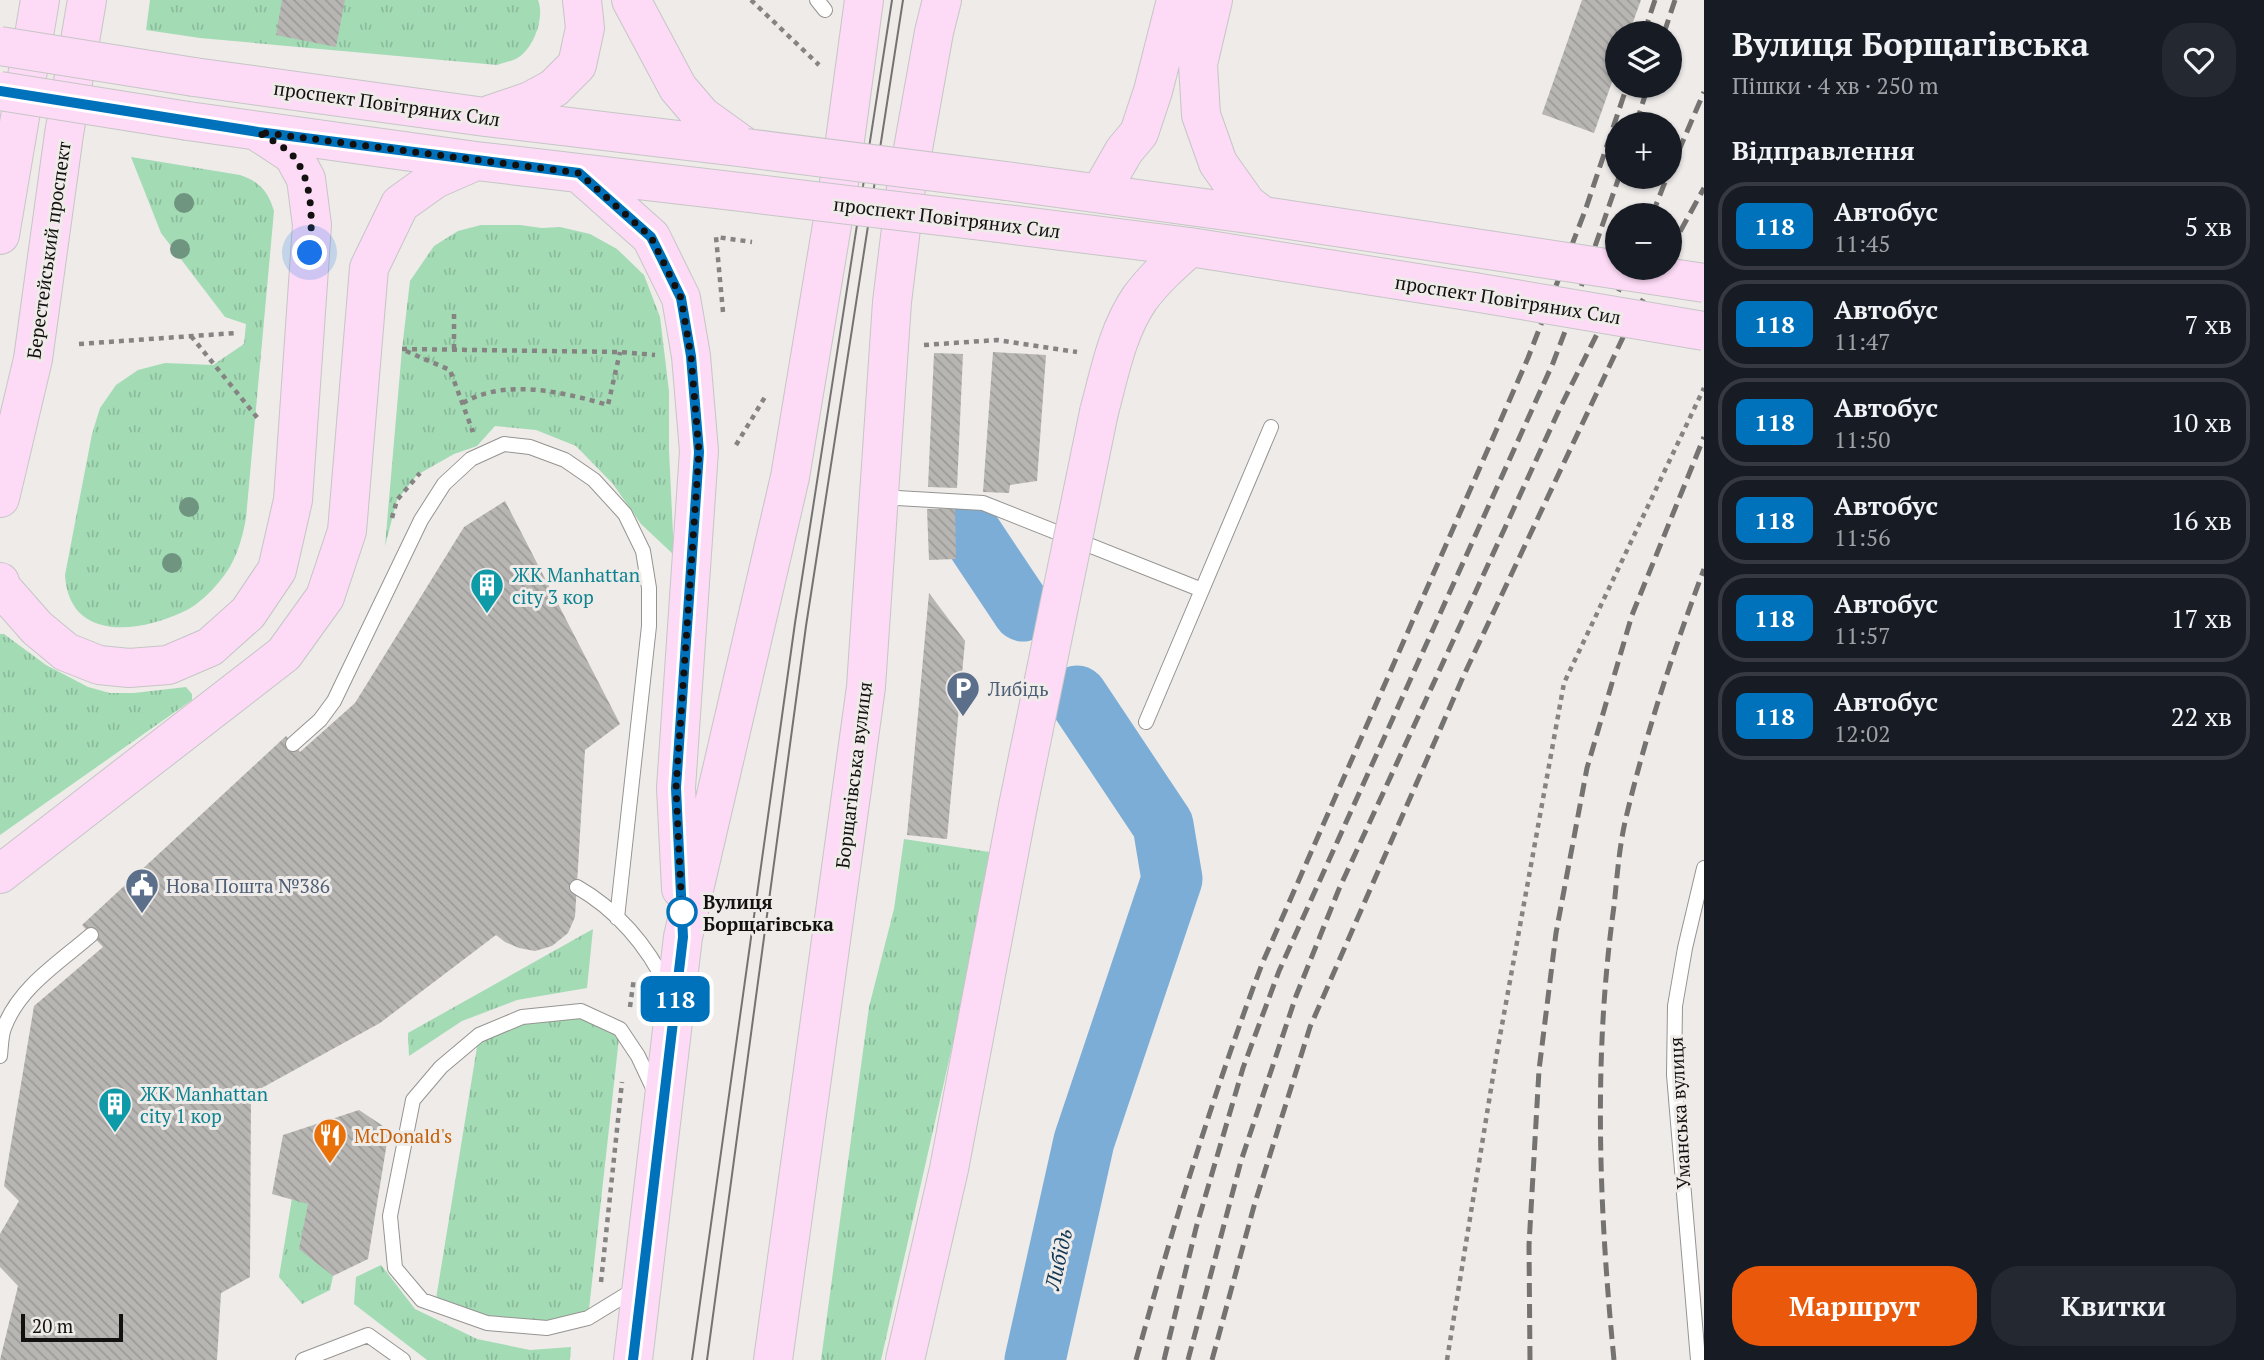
<!DOCTYPE html>
<html lang="uk">
<meta charset="utf-8">
<style>
body{margin:0;font-family:"PT Serif",serif;background:#242831;color:#f1f3f6;height:100vh;display:flex;flex-direction:column;font-size:26px;white-space:nowrap}
*{box-sizing:border-box;margin:0}
p{font-size:23px;color:#9ea1a6}
.icon{flex:none;width:38px;height:38px;fill:none;stroke:currentColor;stroke-width:2;stroke-linecap:round;stroke-linejoin:round}
.map{position:relative;flex:1;overflow:hidden}
.details{display:flex;flex-direction:column;background:#171b24;width:560px}
.details>*{flex:none}
.badge{padding:0 14px;border-radius:10px;font-size:24px;line-height:46px}
.fabs{position:absolute;left:1605px;top:21px;display:grid;gap:14px}
.fabs a{display:grid;place-items:center;width:77px;height:77px;border-radius:50%;background:#171b24;box-shadow:0 2px 5px #0004;font-size:35px}
.scale{position:absolute;left:21px;bottom:18px;width:102px;box-sizing:border-box;padding-left:7px;border:4px solid #121110;border-top:0;font-size:19px;line-height:24px;white-space:nowrap;color:#121110;-webkit-text-stroke:5px #eeebe9;paint-order:stroke}
.you{position:absolute;width:35px;height:35px;margin:-18px;border:5px solid #fff;border-radius:50%;background:#1a73e8;box-shadow:0 0 0 10px #1a73e833}
.map>.badge{position:absolute;translate:-50% -50%;box-shadow:0 0 0 4px #fff}
h2{padding:0 28px;font-size:26px;line-height:63px}
.round{display:grid;place-items:center;flex:none;width:74px;height:74px;border-radius:28px;background:#242831}
.overview{display:flex;align-items:center;justify-content:space-between;height:119px;padding:0 28px}
h1{font-size:33px;font-weight:800;line-height:52px}
.primary-button{display:flex;gap:14px;margin-top:auto;padding:14px 28px}
.primary-button a{flex:1;height:80px;border-radius:28px;background:#ea580c;color:#fff;font-size:28px;font-weight:800;line-height:80px;text-align:center}
.primary-button a+a{background:#242831;color:#f1f3f6}
ul{padding:0;list-style:none}
li{display:flex;align-items:center;gap:21px;height:88px;margin:0 14px 10px;padding:0 14px;border:4px solid #363941;border-radius:28px}
li div{flex:1}
li b{display:block;font-size:26px}
li em{font-style:normal}
li .badge{min-width:77px;font-weight:700;text-align:center}
main{display:flex;flex:1;min-height:0}
.map>svg:first-child{display:block}
.grass{fill:url(#grass-tufts)}
.lines{fill:none;stroke-linecap:round;stroke-linejoin:round}
.river{stroke:#7badd7;stroke-width:61}
.building{fill:url(#building-back-hatch)}
.service-casing{stroke:#969491;stroke-width:16}
.primary-casing{stroke:#c6c6c6;stroke-width:40}
.path{stroke:#868483;stroke-width:4.5;stroke-dasharray:5 5;stroke-linecap:butt}
.service{stroke:#fff;stroke-width:14}
.primary{stroke:#fddaf6;stroke-width:38}
.tram{stroke:#757372;stroke-width:2}
.rail{stroke:#757372;stroke-width:5;stroke-dasharray:14 7;stroke-linecap:butt}
.primary-bridge-casing{stroke:#c6c6c6;stroke-width:40;stroke-linecap:butt}
.primary-bridge{stroke:#fddaf6;stroke-width:38}
.tree{fill:#6f9580}
.line-casing{stroke:#fff;stroke-width:16}
.line{stroke:#0072bc;stroke-width:10}
.walk{stroke:#121110;stroke-width:7;stroke-dasharray:0 12.6}
.stop-dot{fill:#fff;stroke:#0072bc;stroke-width:3.5}
.labels{text-anchor:middle;dominant-baseline:central;stroke-width:6;stroke-linejoin:round;paint-order:stroke}
.street-label{font-size:19px;fill:#121110;stroke:#eeebe9}
.culture-label{font-size:19px;fill:#0d838f;stroke:#eeebe9;text-anchor:start}
.service-label{font-size:19px;fill:#4e5e75;stroke:#eeebe9;text-anchor:start}
.stop-label{font-size:19px;font-weight:bold;fill:#121110;stroke:#eeebe9;text-anchor:start}
.food-label{font-size:19px;fill:#c56008;stroke:#eeebe9;text-anchor:start}
.water-label{font-size:21px;font-style:italic;fill:#113754;stroke:#eeebe9}
</style>
<main>
<div class="map">
<svg width="1704" height="1360" viewBox="0 0 1704 1360">
<defs>
<pattern id="grass-tufts" width="24" height="20" patternUnits="userSpaceOnUse" patternTransform="scale(1.75)"><rect width="24" height="20" fill="#a3dbb5"/><path d="M3 7l-1-3M5 7V3M7 7l1-3M15 17l-1-3M17 17v-4M19 17l1-3" fill="none" stroke="#8bbb9b"/></pattern>
<pattern id="building-back-hatch" width="6" height="6" patternUnits="userSpaceOnUse" patternTransform="scale(1.75)"><rect width="6" height="6" fill="#b8b6b3"/><path d="M-1 5l2 2M0 0l6 6M5-1l2 2" fill="none" stroke="#9d9b99"/></pattern>
</defs>
<rect width="100%" height="100%" fill="#eeebe9"/>
<path class="grass" d="M150,0H538C545,17 534,47 519,57C513,61 503,63 497,65L200,38L146,30Z
M131,157L240,175C260,182 268,191 274,211L246,518C242,541 235,564 219,582C211,592 197,605 187,610C141,633 69,643 65,575L92,434L100,408L116,385L138,370L165,363L213,365L244,344L246,324L225,317L161,233Z
M481,225H520L542,228L560,227L590,234L617,249L644,275L660,317L669,391V450L674,555L641,524L613,484L576,446L536,430L495,426L477,446L454,454L417,475L397,500L385,546L402,349L410,281L434,246L458,231Z
M0,634H4L46,665L88,687L110,693H134L186,687L192,694V700L0,835Z
M904,839L996,853L881,1360H821L869,1007L894,909Z
M593,929L587,988L517,1000L462,1021L409,1056L408,1033Z
M581,1011L620,1029L588,1318L547,1328L487,1323L435,1305L479,1035L522,1017Z
M292,1198L308,1204L333,1276L330,1290L302,1304L279,1277Z
M381,1265L415,1309L477,1339L530,1350L571,1347L570,1360H427L354,1304L356,1277Z"/>
<g class="lines">
<path class="river" d="M971,533L1023,611
M1035,1360L1084,1141L1172,879L1163,825L1077,696"/>
</g>
<path class="building" d="M282,0H345L336,47L276,35Z
M1582,0H1641L1629,33H1617V68L1594,133L1542,114Z
M993,352L1046,355L1037,481L1010,485L1009,493L983,492Z
M934,353L963,354L957,488L928,487Z
M505,501L620,724L585,750L575,917L568,933L552,946L535,951L519,948L505,942L496,935L380,1023L251,1094L250,1277L221,1293L217,1360H0L18,1286L0,1267V1234L19,1201L4,1186L34,1006L103,947L82,925L286,736L300,752L355,703L464,527Z
M955,508L956,559L929,560L927,509Z
M929,593L965,641L947,839L907,835Z
M359,1110L389,1130L368,1259L333,1276L299,1249L308,1204L272,1194L283,1135Z"/>
<g class="lines">
<g class="service-casing">
<path id="service" d="M817,0L825,10
M880,497L983,503L1202,590
M1146,722L1271,427
M293,744L320,720L334,701L421,520L444,484L471,459L504,444L530,447L565,460L594,480L625,514L643,551L649,588V626L617,918
M577,887C616,909 648,946 667,987
M0,1056C1,1047 1,1036 4,1028C19,987 60,962 91,935
M637,1288L588,1318L547,1328L487,1323L422,1300L395,1268L390,1216L413,1100L441,1067L479,1035L522,1017L581,1011L620,1029L638,1056L654,1090
M303,1360L368,1335L403,1360
M1698,1360L1674,1075L1675,1006L1685,948L1704,868"/>
</g>
<g class="primary-casing">
<path id="primary" d="M631,0L678,88L702,116L745,147
M1213,0L1198,64L1201,115L1218,163L1247,204L1263,216
M194,77L485,117L746,148
M489,115L530,101L554,88L577,65L585,28L582,0
M188,121L476,161L749,193
M579,173L651,237L681,298L691,356L699,451L676,788L681,889
M1006,181L1263,216L1488,250
M1100,193L1124,151L1139,133L1153,91L1176,0
M998,223L1190,247L1474,292
M0,235L40,0
M1099,412C1109,375 1117,331 1140,298C1154,279 1172,263 1190,247
M0,498L33,359L64,134L87,0
M0,582L1,587L37,628L66,652L99,665L129,668L168,665L210,647L248,613L277,570L293,500L312,225L306,179L293,155L258,132
M0,874L284,654L325,597L347,531L369,268L400,204L435,179L476,161
M633,1360L683,937L790,477L840,177L864,0
M773,1360L866,687L892,302L906,188L934,32L942,0
M905,1360L949,1169L1018,806"/>
</g>
<path class="path" d="M751,0L819,65
M723,312L716,237L752,242
M191,336L260,421
M79,344L236,333
M924,345L997,340L1077,352
M402,349L620,352L655,355
M454,349V309
M406,351L450,370L473,432
M463,403C505,378 563,392 608,405L620,352
M736,445L765,397
M392,518L397,500L420,473
M630,1007L634,978
M601,1282L622,1082
M1447,1360L1496,1058L1564,683L1704,388"/>
<use href="#service" class="service"/>
<use href="#primary" class="primary"/>
<path class="tram" d="M692,1360L795,623L892,0
M707,1360L806,626L903,0"/>
<path class="rail" d="M1644,33L1655,0
M1664,33L1675,0
M1636,124L1648,86
M1670,171L1704,92
M1652,215L1667,177
M1670,250L1704,188
M1136,1360C1173,1226 1213,1094 1262,964L1528,358L1585,211L1627,86
M1164,1360L1196,1228L1243,1068L1279,971L1553,363L1572,313L1619,177
M1188,1360L1241,1161L1296,996L1339,889L1560,408L1630,268
M1212,1360L1254,1206L1310,1027L1463,677L1625,333L1660,268
M1530,1360L1529,1245L1539,1070L1556,933L1587,768L1632,615L1704,437
M1614,1360C1599,1208 1593,1057 1614,906C1617,878 1619,849 1625,822C1645,736 1673,652 1704,569"/>
<g class="primary-bridge-casing">
<path id="primary-bridge" d="M0,46L194,77
M0,91L188,121
M746,148L1006,181
M749,193L998,223
M1488,250L1704,283
M1474,292L1704,331
M1018,806L1099,412"/>
</g>
<use href="#primary-bridge" class="primary-bridge"/>
</g>
<g class="tree">
<circle cx="184" cy="203" r="10"/>
<circle cx="180" cy="249" r="10"/>
<circle cx="189" cy="507" r="10"/>
<circle cx="172" cy="563" r="10"/>
</g>
<g class="lines">
<g class="line-casing">
<path id="line" d="M0,91L258,132L579,173L651,237L661,257L681,298L691,356L699,452L676,788L683,937L633,1360"/>
</g>
<use href="#line" class="line"/>
<path class="walk" d="M310,253C312,222 314,183 294,157C286,147 269,139 258,132L579,173L651,237L681,298L691,356L699,452L676,788L682,914V912"/>
</g>
<defs>
<g id="building-pin" transform="scale(1.75)"><path d="M0 17L-7.5 6A9.5 9.5 0 1 1 7.5 6Z" fill="#0f9aa8" stroke="#eeebe9"/><path d="M-4-6H4V6H1V3H-1V6H-4ZM-2.5-4.3h1.7v1.8h-1.7ZM.8-4.3h1.7v1.8H.8ZM-2.5-1h1.7V.8h-1.7ZM.8-1h1.7V.8H.8Z" fill="#fff"/></g>
<g id="parking-pin" transform="scale(1.75)"><path d="M0 17L-7.5 6A9.5 9.5 0 1 1 7.5 6Z" fill="#5c6f8a" stroke="#eeebe9"/><path d="M-3.5-5.5H1a3.5 3.5 0 0 1 0 7H-1V5.5H-3.5ZM-1-3.4V-.6H.8a1.4 1.4 0 0 0 0-2.8Z" fill="#fff"/></g>
<g id="civic-pin" transform="scale(1.75)"><path d="M0 17L-7.5 6A9.5 9.5 0 1 1 7.5 6Z" fill="#5c6f8a" stroke="#eeebe9"/><path d="M-.6-6.5H3V-4.5H.6V-3L4-1V1h2V6H-6V1h2V-1L-.6-3ZM-1.2 2.5V6h2.4V2.5Z" fill="#fff"/></g>
<g id="restaurant-pin" transform="scale(1.75)"><path d="M0 17L-7.5 6A9.5 9.5 0 1 1 7.5 6Z" fill="#e8710a" stroke="#eeebe9"/><path d="M-5-6h1v4h1v-4h1v4h1v-4h1v5L-1.5 .5V6h-2V.5L-5-1ZM5-6V6H3V1.5H1.5Q1.5-4 5-6Z" fill="#fff"/></g>
</defs>
<g fill-rule="evenodd">
<use href="#building-pin" x="487" y="585"/>
<use href="#parking-pin" x="963" y="688"/>
<use href="#civic-pin" x="142" y="885"/>
<use href="#building-pin" x="115" y="1104"/>
<use href="#restaurant-pin" x="330" y="1135"/>
</g>
<circle class="stop-dot" cx="682" cy="912" r="14"/>
<g class="labels">
<g class="street-label">
<text transform="translate(387 103) rotate(8)">проспект Повітряних Сил</text>
<text transform="translate(947 217) rotate(7)">проспект Повітряних Сил</text>
<text transform="translate(48 250) rotate(-82)">Берестейський проспект</text>
<text transform="translate(1508 299) rotate(9)">проспект Повітряних Сил</text>
<text transform="translate(853 775) rotate(-83)">Борщагівська вулиця</text>
<text transform="translate(1679 1113) rotate(-93)">Уманська вулиця</text>
</g>
<g class="culture-label">
<text x="512" y="574">ЖК Manhattan<tspan x="512" dy="22">city 3 кор</tspan></text>
<text x="140" y="1093">ЖК Manhattan<tspan x="140" dy="22">city 1 кор</tspan></text>
</g>
<g class="service-label">
<text x="988" y="688">Либідь</text>
<text x="166" y="885">Нова Пошта №386</text>
</g>
<g class="stop-label">
<text x="703" y="901">Вулиця<tspan x="703" dy="22">Борщагівська</tspan></text>
</g>
<g class="food-label">
<text x="354" y="1135">McDonald's</text>
</g>
<g class="water-label">
<text transform="translate(1058 1259) rotate(-77)">Либідь</text>
</g>
</g>
</svg>
<div class="fabs">
<a><svg class="icon" aria-label="layers" viewBox="0 0 24 24"><path d="M12 4l9 5-9 5-9-5zM3 14l9 5 9-5"/></svg></a>
<a>+</a>
<a>−</a>
</div>
<div class="scale">20 m</div>
<div class="you" style="left:310px;top:253px"></div>
<b class="badge" style="left:675px;top:999px;background:#0072bc;color:#fff">118</b>
</div>
<section class="details">
<div class="overview"><div><h1>Вулиця Борщагівська</h1><p>Пішки · 4 хв · 250 m</p></div><a class="round"><svg class="icon" aria-label="heart" viewBox="0 0 24 24"><path d="M12 20l-8-8c-3-5 5-10 8-4 3-6 11-1 8 4z"/></svg></a></div>
<h2>Відправлення</h2>
<ul>
<li><span class="badge" style="background:#0072bc;color:#fff">118</span><div><b>Автобус</b><p>11:45</p></div><em>5 хв</em></li>
<li><span class="badge" style="background:#0072bc;color:#fff">118</span><div><b>Автобус</b><p>11:47</p></div><em>7 хв</em></li>
<li><span class="badge" style="background:#0072bc;color:#fff">118</span><div><b>Автобус</b><p>11:50</p></div><em>10 хв</em></li>
<li><span class="badge" style="background:#0072bc;color:#fff">118</span><div><b>Автобус</b><p>11:56</p></div><em>16 хв</em></li>
<li><span class="badge" style="background:#0072bc;color:#fff">118</span><div><b>Автобус</b><p>11:57</p></div><em>17 хв</em></li>
<li><span class="badge" style="background:#0072bc;color:#fff">118</span><div><b>Автобус</b><p>12:02</p></div><em>22 хв</em></li>
</ul>
<div class="primary-button"><a>Маршрут</a><a>Квитки</a></div>
</section>
</main>
